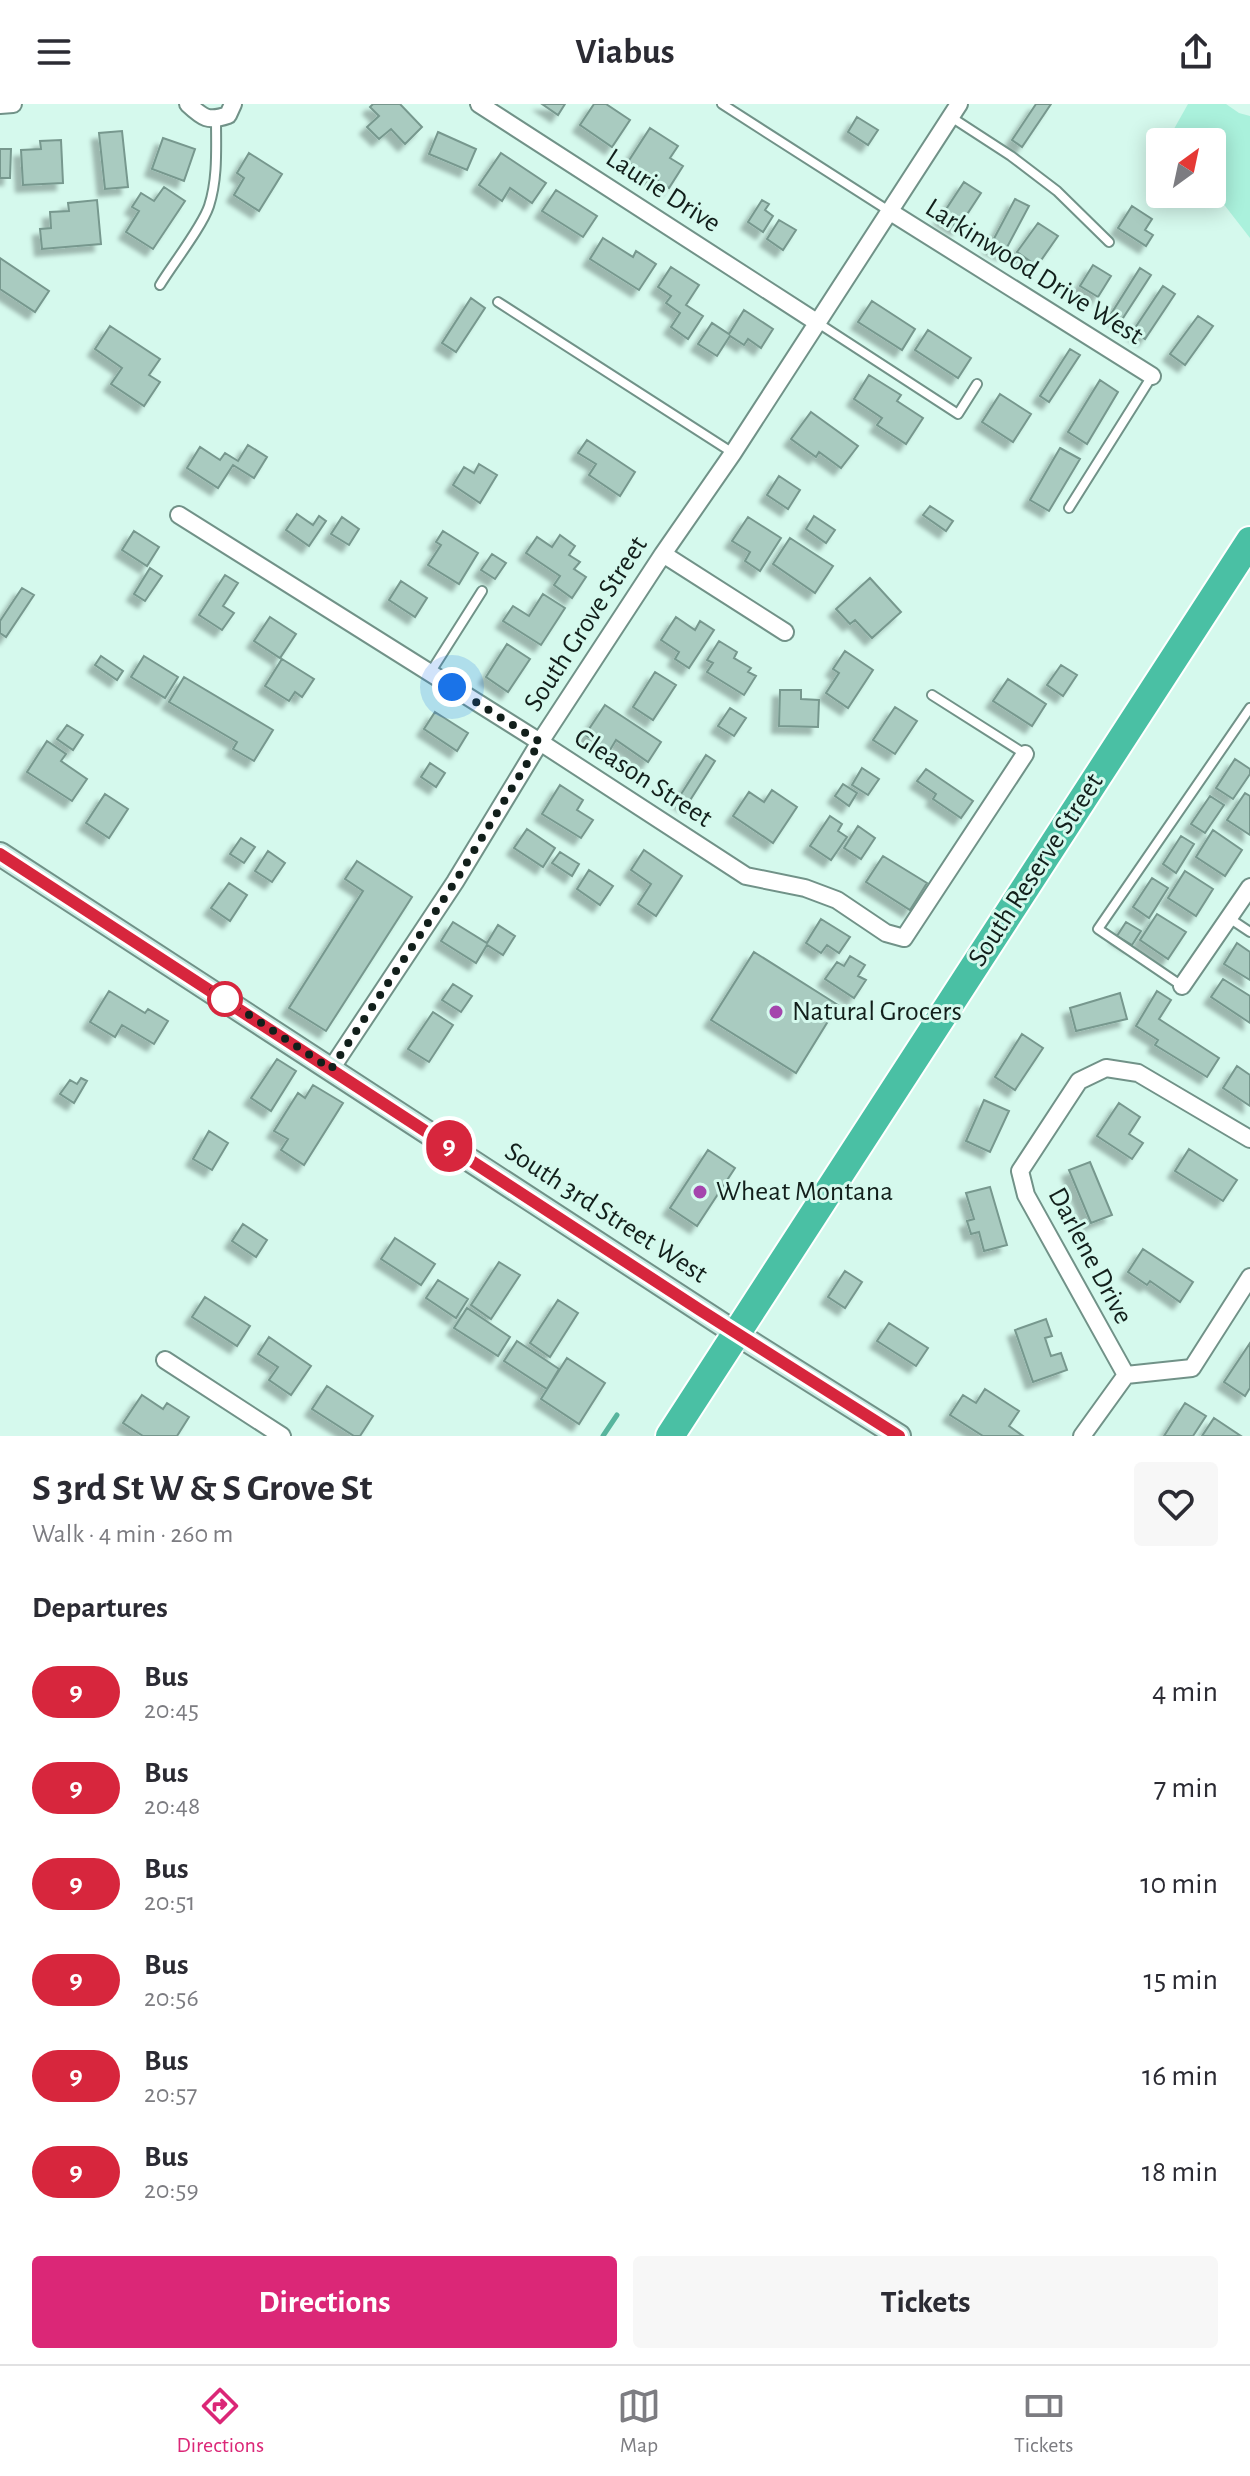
<!DOCTYPE html>
<meta charset="utf-8">
<style>
body{margin:0;font-family:"Alegreya Sans",sans-serif;background:#f7f7f7;color:#2b2b33;height:100vh;display:flex;flex-direction:column;font-size:30px;white-space:nowrap}
*{box-sizing:border-box;margin:0}
p{font-size:26px;color:#7c7c81}
.icon{flex:none;width:44px;height:44px;fill:none;stroke:currentColor;stroke-width:2;stroke-linecap:round;stroke-linejoin:round}
.map{position:relative;height:1332px;overflow:hidden}
.sheet{display:flex;flex-direction:column;background:#fff;flex:1}
.sheet>*{flex:none}
.badge{padding:0 16px;border-radius:26px;font-size:28px;line-height:52px}
.needle{width:52px;rotate:33deg}
.controls{position:absolute;left:1146px;top:24px;display:grid;gap:16px}
.controls a{display:grid;place-items:center;width:80px;height:80px;border-radius:8px;background:#fff;box-shadow:0 4px 20px #0003;font-size:40px}
.you{position:absolute;width:40px;height:40px;margin:-20px;border:6px solid #fff;border-radius:50%;background:#1a73e8;box-shadow:0 0 0 12px #1a73e833}
.map>.badge{position:absolute;translate:-50% -50%;box-shadow:0 0 0 4px #fff}
h2{padding:0 32px;font-size:30px;line-height:72px}
.round{display:grid;place-items:center;flex:none;width:84px;height:84px;border-radius:8px;background:#f7f7f7}
.head{display:flex;align-items:center;justify-content:space-between;height:136px;padding:0 32px}
h1{font-size:38px;font-weight:700;line-height:60px}
.button{display:flex;gap:16px;margin-top:auto;padding:16px 32px}
.button a{flex:1;height:92px;border-radius:8px;background:#db2777;color:#fff;font-size:32px;font-weight:700;line-height:92px;text-align:center}
.button a+a{background:#f7f7f7;color:#2b2b33}
ul{padding:0;list-style:none}
li{display:flex;align-items:center;gap:24px;height:96px;padding:0 32px}
li div{flex:1}
li b{display:block;font-size:30px}
li em{font-style:normal}
li .badge{min-width:88px;font-weight:700;text-align:center}
header{display:flex;justify-content:space-between;align-items:center;height:104px;padding:0 32px;background:#fff;font-size:36px;font-weight:700}
.tab-bar{display:flex;justify-content:space-around;align-items:center;height:112px;border-top:2px solid #e1e1e2;background:#fff;font-size:22px;color:#7c7c81}
.tab-bar a{display:grid;justify-items:center;gap:4px}
.tab-bar .current{color:#db2777}
.map>svg:first-child{display:block}
.green{fill:#aaf1dc}
.lines{fill:none;stroke-linecap:round;stroke-linejoin:round}
.stream{stroke:#57b59d;stroke-width:5}
.building{fill:#a9cbc0;stroke:#77988e;stroke-width:2;filter:url(#shadow)}
.lane-casing{stroke:#719288;stroke-width:12}
.street-casing{stroke:#719288;stroke-width:20}
.secondary-casing{stroke:#719288;stroke-width:26}
.highway-casing{stroke:#fff;stroke-width:32}
.lane{stroke:#fff;stroke-width:8}
.street{stroke:#fff;stroke-width:16}
.secondary{stroke:#c9ece4;stroke-width:22}
.highway{stroke:#4ac0a4;stroke-width:28}
.line-casing{stroke:#fff;stroke-width:18}
.line{stroke:#d7263d;stroke-width:12}
.walk{stroke:#121f1b;stroke-width:8;stroke-dasharray:0 14.4}
.stop-dot{fill:#fff;stroke:#d7263d;stroke-width:4}
.poi-dot{fill:#a445ad;stroke:#d5f9ed;stroke-width:3}
.labels{text-anchor:middle;dominant-baseline:central;stroke-width:6;stroke-linejoin:round;paint-order:stroke}
.street-label{font-size:28px;fill:#121f1b;stroke:#d5f9ed}
.poi-label{font-size:28px;fill:#121f1b;stroke:#d5f9ed;text-anchor:start}
</style>
<header><svg class="icon" aria-label="menu" viewBox="0 0 24 24"><path d="M4 6h16M4 12h16M4 18h16"/></svg>Viabus<svg class="icon" aria-label="share" viewBox="0 0 24 24"><path d="M12 15V3M7 8l5-5 5 5M5 13v7h14v-7"/></svg></header>
<div class="map">
<svg width="1250" height="1332" viewBox="0 0 1250 1332">
<defs>
<filter id="shadow"><feDropShadow dx="-7" dy="7" stdDeviation="2" flood-color="#0004"/></filter>
</defs>
<rect width="100%" height="100%" fill="#d5f9ed"/>
<path class="green" d="M1188,0H1226L1239,9L1250,12V134L1212,85V38H1175L1170,32Z"/>
<g class="lines">
<path class="stream" d="M603,1332L617,1311"/>
</g>
<path class="building" d="M373,0H400L422,23L405,40L391,25L379,35L367,23L379,12L370,3Z
M542,0H565L558,11Z
M594,0H606L630,16L612,43L580,21Z
M1036,0H1051L1022,43L1012,36Z
M857,13L878,26L868,41L848,28Z
M650,24L678,42L670,54L683,62L669,84L628,58Z
M122,27L128,83L105,85L99,29Z
M438,28L476,45L467,66L429,50Z
M163,34L195,45L184,77L152,65Z
M61,36L63,79L23,81L21,46L41,45L40,37Z
M0,45H11L10,74H0Z
M249,49L282,70L259,107L234,91L244,74L237,69Z
M501,49L546,79L532,99L510,84L502,97L479,81Z
M964,78L981,89L958,124L941,113Z
M164,83L185,97L153,145L126,128L139,107L132,103L141,89L154,97Z
M556,86L597,112L583,133L542,107Z
M1015,95L1029,102L1004,149L990,142Z
M97,96L101,140L42,145L40,125L51,124L50,108L69,107L68,99Z
M762,96L769,100L765,106L773,112L763,128L748,118Z
M1132,102L1152,115L1145,126L1153,131L1146,142L1118,124Z
M779,116L796,126L783,146L767,135Z
M1038,119L1058,132L1037,162L1017,148Z
M603,134L633,153L636,147L656,160L639,186L590,155Z
M0,154L49,187L35,208L0,185Z
M1093,161L1111,172L1098,193L1080,182Z
M671,163L699,181L686,201L703,212L688,235L671,223L680,209L666,199L671,192L658,183Z
M1140,164L1151,171L1121,217L1111,210Z
M1163,182L1175,190L1145,235L1133,227Z
M471,194L485,204L456,248L442,239Z
M872,197L915,225L902,246L858,218Z
M744,206L773,225L761,244L748,235L744,241L730,232L717,252L698,240L712,219L729,230Z
M1198,212L1213,222L1185,261L1170,250Z
M110,222L160,255L149,271L160,278L144,302L111,280L122,264L95,245Z
M928,226L971,254L958,274L915,246Z
M1070,245L1080,251L1049,298L1040,292Z
M869,271L901,291L897,297L923,314L906,340L877,321L882,314L854,295Z
M1100,276L1118,288L1087,340L1068,328Z
M1000,290L1031,310L1013,338L982,318Z
M811,308L858,342L841,364L819,348L816,353L791,335Z
M587,336L635,368L620,392L589,371L596,360L578,349Z
M248,341L267,353L254,374L233,361L218,384L187,364L200,343L220,356L225,349L238,357Z
M1060,344L1080,355L1049,407L1030,396Z
M479,360L497,371L480,399L453,381L464,363L474,369Z
M779,372L800,386L788,405L767,391Z
M930,402L953,417L946,427L923,411Z
M297,410L313,421L319,412L326,417L309,442L286,426Z
M814,412L835,426L826,439L806,425Z
M342,413L359,425L349,441L331,430Z
M748,413L781,434L760,467L745,457L750,448L732,437Z
M134,427L159,443L147,462L122,446Z
M443,427L478,449L459,480L428,461L441,441L436,438Z
M560,431L575,442L569,451L580,458L574,465L586,473L572,494L554,481L560,472L526,449L537,433L552,443Z
M790,434L833,462L815,489L773,460Z
M492,450L506,459L495,475L481,466Z
M150,464L162,472L145,497L134,490Z
M225,471L238,479L223,502L234,509L222,526L199,511Z
M870,474L901,508L872,534L855,516L850,520L836,505Z
M401,477L427,494L415,513L389,496Z
M22,484L34,491L6,533L0,529V517Z
M543,490L565,504L541,541L503,517L513,502L529,512Z
M270,513L296,530L280,554L254,537Z
M676,513L695,526L700,517L714,526L689,564L675,555L679,548L661,536Z
M719,537L737,548L734,554L751,564L748,568L756,572L744,591L707,568L713,559L707,556Z
M507,540L530,555L508,588L486,573Z
M845,547L873,566L848,604L826,589L839,569L833,565Z
M101,552L123,567L117,576L95,561Z
M144,552L178,573L165,594L131,573Z
M282,555L314,575L302,593L295,588L289,597L265,582Z
M1061,561L1077,571L1063,592L1047,581Z
M655,568L676,581L653,616L633,603Z
M184,573L273,626L254,657L233,645L237,638L169,598Z
M1008,575L1046,600L1032,622L993,597Z
M780,586H801V595L819,596L818,623L779,622Z
M605,601L661,638L648,658L616,636L610,646L585,631Z
M895,603L917,617L895,650L873,636Z
M730,604L746,614L734,632L718,622Z
M435,608L468,629L457,647L424,625Z
M67,621L83,631L73,646L57,635Z
M47,637L66,650L61,657L87,675L72,697L27,668Z
M706,651L715,657L687,701L678,695Z
M1235,655L1250,665V670L1233,695L1216,684Z
M430,659L445,669L436,683L421,673Z
M862,664L879,675L868,691L852,681Z
M926,665L973,697L961,714L933,695L936,690L917,677Z
M843,680L857,689L849,702L835,692Z
M560,681L583,696L577,706L593,716L581,734L542,710Z
M772,686L797,703L773,739L733,712L749,688L764,698Z
M1245,689L1250,692V731L1227,716Z
M105,690L128,705L109,734L86,719Z
M1210,692L1224,701L1205,729L1191,720Z
M830,712L842,720L838,727L847,733L831,756L810,742Z
M858,722L875,734L861,755L844,744Z
M527,725L555,744L543,763L514,744Z
M1213,726L1242,746L1225,772L1196,753Z
M1181,732L1194,740L1176,769L1163,760Z
M241,734L255,743L244,759L230,750Z
M644,746L682,772L656,812L638,800L651,780L631,766Z
M268,747L285,759L272,778L255,767Z
M560,748L579,760L572,772L552,759Z
M883,752L927,779L910,806L866,778Z
M357,757L412,793L326,927L289,904L363,787L345,775Z
M589,766L613,782L600,801L577,785Z
M1185,767L1213,785L1196,812L1168,794Z
M1152,774L1168,784L1149,814L1133,803Z
M229,779L247,791L230,817L211,804Z
M1157,810L1186,828L1168,855L1140,836Z
M821,815L850,833L839,849L827,841L821,849L806,839Z
M453,818L487,839L498,821L515,832L503,851L487,841L476,859L441,837Z
M1126,818L1141,827L1132,841L1117,832Z
M1237,839L1250,848V876L1224,860Z
M754,848L838,901L796,969L711,916Z
M850,852L865,861L858,872L866,876L854,894L825,875L837,858L844,862Z
M1223,875L1250,892V919L1211,893Z
M453,880L472,892L461,908L442,896Z
M109,887L145,909L148,905L168,917L154,940L122,921L115,933L90,918Z
M1157,887L1171,896L1159,915L1219,954L1207,973L1155,941L1158,936L1136,922Z
M1120,889L1127,915L1076,927L1070,904Z
M433,908L453,921L429,958L408,945Z
M1022,930L1043,944L1015,986L995,973Z
M277,955L296,967L271,1007L251,994Z
M1237,962L1250,971V1002L1223,984Z
M81,974L87,977L74,999L60,990L70,976L77,980Z
M313,981L343,999L304,1061L281,1046L288,1035L274,1027L298,989L305,994Z
M984,996L1009,1007L990,1048L966,1037Z
M1119,999L1140,1013L1129,1030L1143,1039L1132,1055L1097,1032Z
M209,1027L228,1039L212,1066L193,1055Z
M1189,1045L1237,1076L1223,1097L1175,1067Z
M708,1046L735,1064L697,1122L670,1104Z
M1090,1058L1112,1111L1091,1119L1069,1066Z
M990,1083L1007,1141L984,1147L979,1128L971,1130L967,1117L974,1115L966,1089Z
M243,1120L267,1136L256,1153L232,1137Z
M395,1134L435,1160L421,1181L381,1155Z
M1143,1145L1193,1178L1180,1198L1150,1177L1147,1181L1128,1168Z
M499,1158L520,1171L491,1215L471,1201Z
M845,1167L862,1178L845,1204L828,1193Z
M438,1176L468,1195L456,1214L426,1194Z
M205,1193L250,1222L237,1242L192,1213Z
M558,1196L578,1209L550,1253L530,1239Z
M467,1204L510,1233L498,1252L454,1224Z
M1046,1215L1052,1232L1045,1234L1051,1252L1061,1249L1067,1266L1033,1278L1015,1226Z
M889,1219L928,1244L916,1262L877,1237Z
M269,1233L311,1262L291,1291L269,1276L278,1263L258,1250Z
M517,1237L559,1265L547,1285L504,1257Z
M1250,1239V1284L1245,1292L1224,1278Z
M567,1254L605,1279L579,1320L541,1295Z
M327,1282L373,1312L360,1332H354L312,1305Z
M985,1285L1019,1307L1009,1322L1023,1332H983L950,1311L963,1291L976,1299Z
M142,1291L163,1305L167,1299L189,1313L177,1332H143L123,1319Z
M1185,1299L1206,1312L1193,1332H1164Z
M1214,1314L1241,1332H1202Z"/>
<g class="lines">
<g class="lane-casing">
<path id="lane" d="M722,0L889,107
M951,13L1011,52L1057,87L1109,138
M160,181C172,161 202,123 209,102C218,74 216,44 216,15
M498,198L733,349
M818,219L958,310L977,280
M1069,404L1152,272
M430,569L482,487
M932,591L1025,650
M1229,814L1250,828
M1182,882L1098,825L1250,604"/>
</g>
<g class="street-casing">
<path id="street" d="M188,0C203,14 208,18 228,11L233,0
M479,0L818,219
M0,1L13,0
M889,107L1152,272
M179,411L540,638L746,772L805,784L837,796L886,829L904,834L1025,650
M663,450L785,528
M1182,882L1250,783
M331,965L455,778L540,638L663,450L733,349L959,0
M1250,1035L1138,969L1106,964L1079,977L1020,1067L1026,1091L1126,1271L1192,1264L1250,1173
M165,1256L282,1332
M1082,1332L1126,1271"/>
</g>
<g class="secondary-casing">
<path id="secondary" d="M0,750L737,1230L899,1332"/>
</g>
<g class="highway-casing">
<path id="highway" d="M670,1332L1250,437"/>
</g>
<use href="#lane" class="lane"/>
<use href="#street" class="street"/>
<use href="#secondary" class="secondary"/>
<use href="#highway" class="highway"/>
</g>
<g class="lines">
<g class="line-casing">
<path id="line" d="M0,750L700,1206L899,1332"/>
</g>
<use href="#line" class="line"/>
<path class="walk" d="M225,895L213,887L331,965L455,778L540,638L452,583"/>
</g>
<circle class="stop-dot" cx="225" cy="895" r="16"/>
<g class="poi-dot">
<circle cx="776" cy="908" r="8"/>
<circle cx="700" cy="1088" r="8"/>
</g>
<g class="labels">
<g class="street-label">
<text transform="translate(663 87) rotate(33)">Laurie Drive</text>
<text transform="translate(1034 168) rotate(32)">Larkinwood Drive West</text>
<text transform="translate(586 520) rotate(-57)">South Grove Street</text>
<text transform="translate(643 674) rotate(33)">Gleason Street</text>
<text transform="translate(1036 766) rotate(-57)">South Reserve Street</text>
<text transform="translate(606 1109) rotate(33)">South 3rd Street West</text>
<text transform="translate(1090 1152) rotate(62)">Darlene Drive</text>
</g>
<g class="poi-label">
<text x="792" y="908">Natural Grocers</text>
<text x="716" y="1088">Wheat Montana</text>
</g>
</g>
</svg>
<div class="controls">
<a><svg class="needle" viewBox="-14 -14 28 28"><path d="M0-13l5 13h-10z" fill="#e53935"/><path d="M0 13l5-13h-10z" fill="#7c7c81"/></svg></a>
</div>
<div class="you" style="left:452px;top:583px"></div>
<b class="badge" style="left:449px;top:1042px;background:#d7263d;color:#fff">9</b>
</div>
<section class="sheet">
<div class="head"><div><h1>S 3rd St W &amp; S Grove St</h1><p>Walk · 4 min · 260 m</p></div><a class="round"><svg class="icon" aria-label="heart" viewBox="0 0 24 24"><path d="M12 20l-8-8c-3-5 5-10 8-4 3-6 11-1 8 4z"/></svg></a></div>
<h2>Departures</h2>
<ul>
<li><span class="badge" style="background:#d7263d;color:#fff">9</span><div><b>Bus</b><p>20:45</p></div><em>4 min</em></li>
<li><span class="badge" style="background:#d7263d;color:#fff">9</span><div><b>Bus</b><p>20:48</p></div><em>7 min</em></li>
<li><span class="badge" style="background:#d7263d;color:#fff">9</span><div><b>Bus</b><p>20:51</p></div><em>10 min</em></li>
<li><span class="badge" style="background:#d7263d;color:#fff">9</span><div><b>Bus</b><p>20:56</p></div><em>15 min</em></li>
<li><span class="badge" style="background:#d7263d;color:#fff">9</span><div><b>Bus</b><p>20:57</p></div><em>16 min</em></li>
<li><span class="badge" style="background:#d7263d;color:#fff">9</span><div><b>Bus</b><p>20:59</p></div><em>18 min</em></li>
</ul>
<div class="button"><a>Directions</a><a>Tickets</a></div>
</section>
<nav class="tab-bar">
<a class="current"><svg class="icon" aria-label="directions" viewBox="0 0 24 24"><path d="M12 3l9 9-9 9-9-9zM9 14v-3h6M13 9l2 2-2 2"/></svg>Directions</a>
<a><svg class="icon" aria-label="map" viewBox="0 0 24 24"><path d="M3 6l6-2 6 2 6-2v14l-6 2-6-2-6 2zM9 4v14M15 6v14"/></svg>Map</a>
<a><svg class="icon" aria-label="tickets" viewBox="0 0 24 24"><path d="M3 7h18v10H3zM15 7v10"/></svg>Tickets</a>
</nav>
